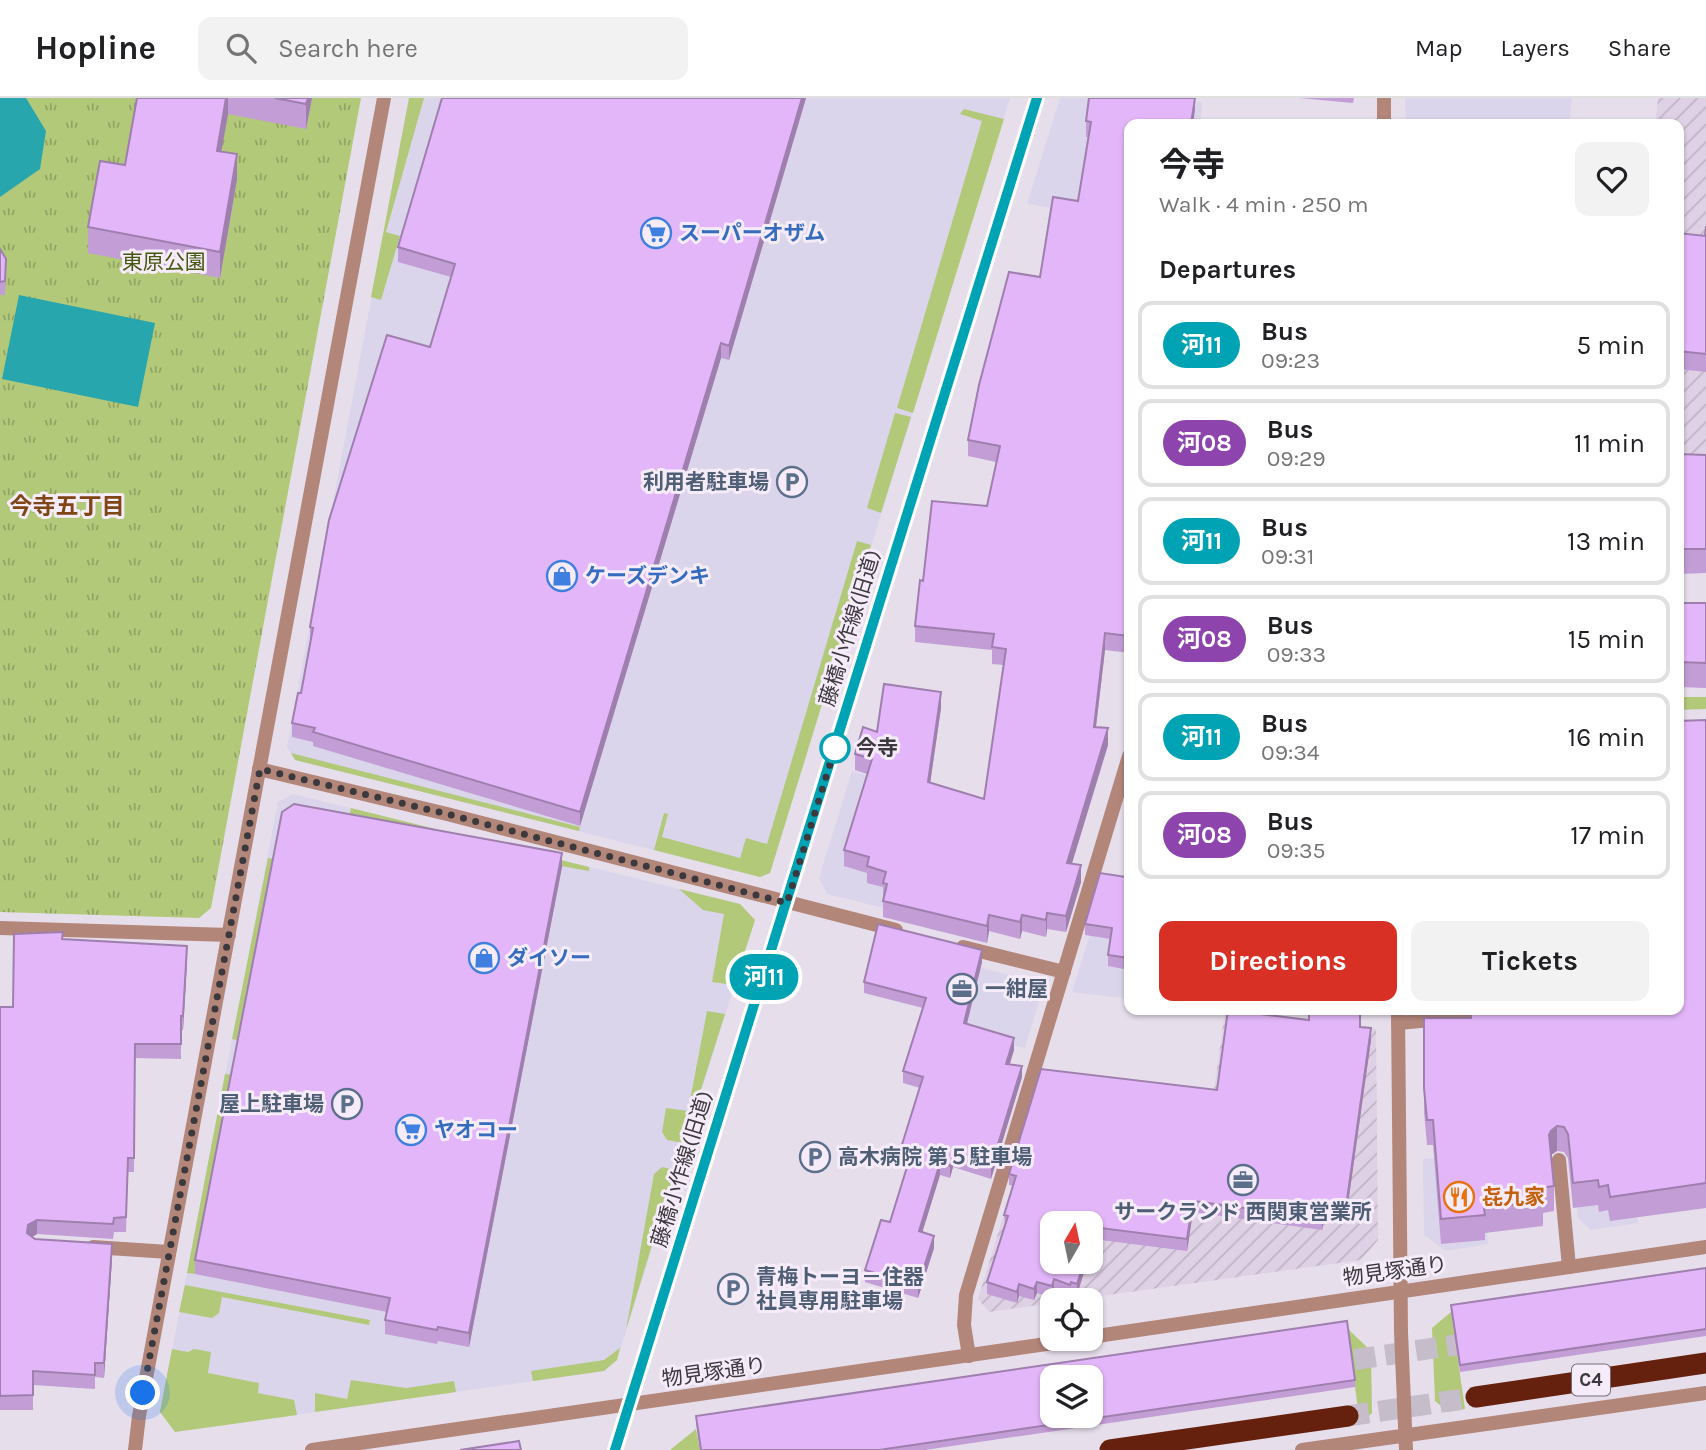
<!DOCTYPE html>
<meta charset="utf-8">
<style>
body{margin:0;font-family:Karla,"Noto Sans JP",sans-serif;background:#f2f2f2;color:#202124;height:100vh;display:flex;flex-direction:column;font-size:26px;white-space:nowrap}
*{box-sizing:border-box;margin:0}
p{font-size:23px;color:#757577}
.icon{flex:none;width:38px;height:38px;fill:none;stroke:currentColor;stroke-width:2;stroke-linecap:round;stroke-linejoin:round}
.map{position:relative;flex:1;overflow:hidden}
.details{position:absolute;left:1124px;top:21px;width:560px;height:896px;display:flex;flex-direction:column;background:#fff;border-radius:14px;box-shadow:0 2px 5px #0004}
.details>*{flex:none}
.badge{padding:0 14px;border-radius:23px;font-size:24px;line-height:46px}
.needle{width:46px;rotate:9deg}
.buttons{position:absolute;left:1040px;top:1113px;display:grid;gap:14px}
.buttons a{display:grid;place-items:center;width:63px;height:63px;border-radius:14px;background:#fff;box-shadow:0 2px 5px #0004;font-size:35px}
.you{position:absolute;width:35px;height:35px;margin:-18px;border:5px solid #fff;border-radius:50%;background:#1a73e8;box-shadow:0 0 0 10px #1a73e833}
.map>.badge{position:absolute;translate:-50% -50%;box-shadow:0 0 0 4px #fff}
h2{padding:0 35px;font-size:26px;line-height:63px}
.round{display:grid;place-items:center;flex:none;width:74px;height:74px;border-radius:14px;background:#f2f2f2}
.head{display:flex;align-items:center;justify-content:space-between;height:119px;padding:0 35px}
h1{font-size:33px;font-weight:700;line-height:52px}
.button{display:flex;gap:14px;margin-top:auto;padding:14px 35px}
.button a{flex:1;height:80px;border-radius:14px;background:#d93025;color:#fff;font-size:28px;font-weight:700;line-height:80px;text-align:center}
.button a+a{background:#f2f2f2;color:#202124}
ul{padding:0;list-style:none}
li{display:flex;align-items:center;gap:21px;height:88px;margin:0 14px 10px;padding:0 21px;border:4px solid #e0e0e0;border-radius:14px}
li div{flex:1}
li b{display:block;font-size:26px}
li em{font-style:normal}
li .badge{min-width:77px;font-weight:700;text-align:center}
header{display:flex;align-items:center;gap:42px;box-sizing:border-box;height:98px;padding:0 35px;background:#fff;border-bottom:2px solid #e0e0e0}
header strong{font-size:33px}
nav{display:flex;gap:38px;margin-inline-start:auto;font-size:24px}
.search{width:490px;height:63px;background:#f2f2f2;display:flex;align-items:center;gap:18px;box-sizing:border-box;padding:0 24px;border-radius:14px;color:#757577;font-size:26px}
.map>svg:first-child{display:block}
.commercial{fill:#dad5ea}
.industrial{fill:url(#industrial-furrows);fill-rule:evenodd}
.grass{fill:#b2c97a}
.park{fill:url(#park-tufts)}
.water{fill:#28a6ae}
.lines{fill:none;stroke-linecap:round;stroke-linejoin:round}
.motorway-tunnel{stroke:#c5bdc9;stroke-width:21;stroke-dasharray:21 10;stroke-linecap:butt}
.service{stroke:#b3867a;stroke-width:14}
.minor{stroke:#b3867a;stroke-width:14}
.tertiary{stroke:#b3867a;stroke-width:14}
.motorway{stroke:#66200e;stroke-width:21}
.wall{fill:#c39dd6}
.shaded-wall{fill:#9f7fae}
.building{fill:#e3b6f9;stroke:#9f7fae;stroke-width:2;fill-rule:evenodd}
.line-casing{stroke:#fff;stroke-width:16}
.line{stroke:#00a3b4;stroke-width:10}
.walk{stroke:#3c393e;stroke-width:7;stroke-dasharray:0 12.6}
.stop-dot{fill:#fff;stroke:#00a3b4;stroke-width:3.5}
.labels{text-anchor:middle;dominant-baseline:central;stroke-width:6;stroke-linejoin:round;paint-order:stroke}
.shield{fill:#f5ebf9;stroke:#746e76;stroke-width:2}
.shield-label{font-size:19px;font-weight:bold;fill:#3c393e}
.shop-label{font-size:21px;font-weight:bold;fill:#366cbe;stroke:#f5ebf9;text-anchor:start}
.park-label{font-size:21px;fill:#46570e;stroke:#f5ebf9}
.service-label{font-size:21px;font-weight:bold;fill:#4e5e75;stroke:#f5ebf9;text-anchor:start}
.street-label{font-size:21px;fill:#3c393e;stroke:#f5ebf9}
.stop-label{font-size:21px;font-weight:bold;fill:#3c393e;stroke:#f5ebf9;text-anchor:start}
.food-label{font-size:21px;font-weight:bold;fill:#c56008;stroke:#f5ebf9;text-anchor:start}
.neighbourhood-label{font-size:23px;font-weight:bold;fill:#7f4514;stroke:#f5ebf9}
</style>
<header>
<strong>Hopline</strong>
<div class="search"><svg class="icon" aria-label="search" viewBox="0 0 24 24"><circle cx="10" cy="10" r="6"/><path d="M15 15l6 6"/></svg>Search here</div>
<nav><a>Map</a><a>Layers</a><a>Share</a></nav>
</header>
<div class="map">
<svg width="1706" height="1352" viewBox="0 0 1706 1352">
<defs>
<pattern id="industrial-furrows" width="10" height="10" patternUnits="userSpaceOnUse" patternTransform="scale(1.75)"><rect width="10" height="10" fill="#dfd1e5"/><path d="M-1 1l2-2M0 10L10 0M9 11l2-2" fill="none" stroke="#c0b4c6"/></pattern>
<pattern id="park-tufts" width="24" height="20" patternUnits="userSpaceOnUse" patternTransform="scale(1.75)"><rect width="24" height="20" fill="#b2c97a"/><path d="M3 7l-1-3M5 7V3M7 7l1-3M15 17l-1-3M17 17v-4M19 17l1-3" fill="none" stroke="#92a465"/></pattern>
</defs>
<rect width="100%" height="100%" fill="#e7deec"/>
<path class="commercial" d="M409,0H1010L770,775L760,779L295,662L287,649Z
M1060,0H1168L1202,5L1200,26H1129V122L1027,106Z
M1405,0H1572L1569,26H1406Z
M852,673L928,696L892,812L827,796L819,780Z
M293,696L740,806L755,822L617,1262L604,1273L175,1334L160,1314L278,704Z
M1106,784L1129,787V901L1072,894Z
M936,858L1033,883L1041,897L1025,950L920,923Z
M1481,1055L1488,1146L1446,1153L1424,1137L1423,1061Z
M1634,1076L1638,1125L1591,1132L1578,1120L1574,1084Z"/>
<path class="industrial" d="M1658,0H1706V374L1678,372V26H1655Z
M1225,913L1376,931L1378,1142L1361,1162L1072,1202H1052V1205L989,1214L978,1201L1046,978L1213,999ZM1052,1125H1090V1164H1052Z"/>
<path class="grass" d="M409,0H424L386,134L400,138L381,202L371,199Z
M964,11L1004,21L913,315L897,310L982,23L960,16Z
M895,315L911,319L881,415L867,410Z
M857,443L871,447L770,775L760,779L654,752L664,715L668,716L662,739L740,760L746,740L767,746Z
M1678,599H1706V611L1678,612Z
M291,655L580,729L579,733L295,662Z
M351,710L589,769V773L347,730Z
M268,760L276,761L240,943L232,941Z
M679,791L740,806L755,822L734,887L712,884L724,816L703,812Z
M707,913L725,916L684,1045L667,1042L662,1034L666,1010L688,1013Z
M225,976L234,977L195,1176L187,1175Z
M662,1069L675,1072L626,1232L654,1076Z
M185,1187L370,1222L369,1227L222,1199L219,1215L212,1220L179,1214Z
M1451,1214L1465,1311L1448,1314L1435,1303L1432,1230Z
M1347,1230L1371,1253L1372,1315L1360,1326Z
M620,1250L617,1262L604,1273L533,1283L531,1273L604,1262Z
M172,1251L188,1254L194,1251L211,1254L208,1275L259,1285L258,1295L294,1302L297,1317L175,1334L160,1314Z
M351,1282L406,1290L454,1283L456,1294L315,1314V1295L347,1301Z
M696,1331L700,1352H670Z"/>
<path class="park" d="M0,0H361L211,810L199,820L0,814Z"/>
<path class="water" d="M0,0H26L46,33L40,71L0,99Z
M19,197L155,225L138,309L2,281Z"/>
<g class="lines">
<path class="motorway-tunnel" d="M1324,1266L1483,1243
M1348,1318L1476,1299"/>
<path class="service" d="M259,671L447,716L896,832
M963,849L1064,874
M1398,925L1487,917
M1559,1062L1569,1169
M93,1149L169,1154"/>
<path class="minor" d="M1384,0V26
M0,830L229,837
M1398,912L1401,1234L1406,1352
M969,1258L964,1227L966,1197L1129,658
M135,1352L139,1318L384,0
M1302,1352L1706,1295"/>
<path class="tertiary" d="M1090,1239L1706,1149
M312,1352L1081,1241
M615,1352L1037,0"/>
<path class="motorway" d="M1476,1299L1706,1265
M1110,1352L1348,1318"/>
</g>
<path class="wall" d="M137,0H312L306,31L228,16L221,53L237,81L220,180L88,155V129L125,67Z
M442,0H806L729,262L721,260L580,728L313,648V644L292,639V625L301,595L310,544V529L430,249L451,179L398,164V149Z
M1195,0V12L1129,26V555L1105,552L1096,629L1108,647L1072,766L1081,784L1066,834L1047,831L1046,839L1022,833L1020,841L989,833L987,845L883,819V789L867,785V775L844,768V752L867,676L855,672V656L877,634L941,610L930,685L984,701L1004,567L992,566V552L915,544V528L923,483L987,408L996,364L968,358V342L1040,179L1078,103L1088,39H1086V23Z
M1299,0H1354L1353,5Z
M1706,128V274L1678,271V135L1705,138Z
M0,151L6,174L5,197H0Z
M1678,356L1706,357V475L1679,476Z
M1678,505H1706V590L1678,589Z
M1706,622V1110L1610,1123L1608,1112L1599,1114L1598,1107L1573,1110L1568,1060L1564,1054L1557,1053L1551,1057L1554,1088V1113L1543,1115V1128L1485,1135V1142L1441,1146L1433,1047H1427L1424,1014V920H1471L1678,912Z
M1129,749V872L1108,868V857L1111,841L1085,837V826L1126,779Z
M562,769L469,1249L438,1243L437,1246L385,1236V1222L387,1214L195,1176V1162Z
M63,841L187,863L183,932H181V961L135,960L134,1074H128L126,1134H114L113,1141L37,1136L32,1139L35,1141L112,1160L104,1280L95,1279V1291L33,1287V1312H0V909H13Z
M982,864L967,926L1014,952L1010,966L1022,979L991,1081L953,1069L950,1080L940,1077L922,1134L934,1150L918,1200L865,1184V1172L890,1124L908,1067L900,1065V1053L920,990L903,985V973L923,910L864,895V884Z
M1309,922L1360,929L1371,942L1346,1120L1325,1117L1322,1132L1193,1114L1187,1153L1101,1142L1099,1148L1093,1146L1077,1197L1071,1196L1070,1198L1054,1192L1052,1200L1037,1195L1034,1202L1019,1198L1017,1205L987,1196V1184L1005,1128L1004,1117L1013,1088L1009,1087V1076L1217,992Z
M1706,1170V1238L1460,1274L1451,1214V1207Z
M1355,1282V1289L925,1352H700L696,1325V1318Z"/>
<path class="shaded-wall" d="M226,0H228V16L217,78V53Z
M308,0H312L306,31V6Z
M802,0H806L729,262V248Z
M1195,0V12L1193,26H1191Z
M237,56V81L220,180V154Z
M721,245V260L580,728V714Z
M1105,535V552L1094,645V629Z
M941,594V610L928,700V684Z
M1108,630V647L1067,781V765Z
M562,755V769L469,1249V1235Z
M1081,767V784L1066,834V818Z
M1047,815V831L1046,839V822Z
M989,817V833L987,845V828Z
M1022,817V833L1020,841V824Z
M187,848V863L183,932V918Z
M982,852V864L964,937V925Z
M1371,930V942L1346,1120V1109Z
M1014,940V952L1006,977V966Z
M1022,968V979L991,1081V1069Z
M1557,1028V1053L1551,1057L1549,1037L1551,1033Z
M953,1058V1069L950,1080V1068Z
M940,1065V1077L919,1145V1133Z
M1193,1103V1114L1187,1153V1141Z
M1325,1106V1117L1322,1132V1121Z
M37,1122V1136L28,1141V1127Z
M1093,1135V1146L1090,1154V1143Z
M934,1138V1150L918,1200V1188Z
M112,1146V1160L104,1280V1265Z
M1084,1164H1087L1077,1197V1186Z
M1054,1181V1192L1052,1200V1188Z
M1037,1184V1195L1034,1202V1191Z
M1019,1186V1198L1017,1205V1194Z"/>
<path class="building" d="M137,0H226L217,53L237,56L220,154L88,129L100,63L125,67Z
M275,0H308L306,6Z
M442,0H802L729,248L721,245L580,714L313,634L315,630L292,625L298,595H301L313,530L310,529L329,422L387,237L430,249L455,166L398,149Z
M1089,0H1195L1191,26H1129V538L1105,535L1094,629L1108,630L1067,765L1081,767L1066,818L1047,815L1046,822L1022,817L1020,824L989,817L987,828L883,803L887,786L883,785L886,774L867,768L869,759L844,752L872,661L855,656L863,629L877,634L884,586L941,594L928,684L984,701L1006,551L992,549L994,536L915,528L920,482L923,483L932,403L987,408L1000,348L968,342L979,287L1009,174L1040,179L1053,99L1078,103L1091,24L1086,23Z
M1706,128V256L1678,253V135L1705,138Z
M0,151L6,161L5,183L0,184Z
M1678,356L1706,357V451H1679Z
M1678,505H1706V565L1678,564Z
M1706,622V1085L1610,1099L1608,1087L1599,1089L1598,1082L1573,1085L1568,1036L1564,1029L1557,1028L1551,1033L1549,1037L1554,1088L1541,1090L1543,1103L1484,1110L1485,1117L1441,1121L1433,1022H1427L1424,990V920H1471V912H1678V623Z
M294,706L562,755L469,1235L438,1229L437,1232L385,1222L390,1200L195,1162L282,714Z
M1129,749V860L1108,857L1112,830L1085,826L1100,775L1126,779Z
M878,826L982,852L964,925L1014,940L1006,966L1022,968L991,1069L953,1058L950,1068L940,1065L919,1133L934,1138L918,1188L865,1172L881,1122L890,1124L911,1056L900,1053L923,979L903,973L926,900L864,884Z
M63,834L62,841L187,848L183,918H181V946H135L134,1060H128L126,1119L114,1120L113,1126L37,1122L28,1127L27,1135L35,1141L112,1146L104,1265H95V1277L33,1273V1297L0,1298V909H13L14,836Z
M1228,912L1309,922V912H1360V929L1371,930L1346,1109L1325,1106L1322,1121L1193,1103L1187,1141L1101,1130L1099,1137L1093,1135L1090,1143V1125H1052V1164H1084L1077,1186L1071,1184L1070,1187L1054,1181L1052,1188L1037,1184L1034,1191L1019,1186L1017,1194L987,1184L1008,1118L1004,1117L1016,1078L1009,1076L1041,971L1217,992Z
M1706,1170V1231L1460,1267L1451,1207Z
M1347,1223L1355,1282L879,1352H701L696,1318ZM1052,1279H1090V1318H1052Z
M519,1343L521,1352H460Z"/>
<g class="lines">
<g class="line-casing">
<path id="line" d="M615,1352L1037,0"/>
</g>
<use href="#line" class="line"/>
<path class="walk" d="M143,1295L260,671L447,716L787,805L835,650"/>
</g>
<defs>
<g id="supermarket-ring" transform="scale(1.575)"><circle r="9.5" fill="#f5ebf9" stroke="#3f7fe0" stroke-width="1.5"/><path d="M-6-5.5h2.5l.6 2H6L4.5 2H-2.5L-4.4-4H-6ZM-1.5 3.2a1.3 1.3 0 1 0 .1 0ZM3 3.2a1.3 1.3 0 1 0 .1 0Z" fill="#3f7fe0"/></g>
<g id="parking-ring" transform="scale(1.575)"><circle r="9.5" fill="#f5ebf9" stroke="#5c6f8a" stroke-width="1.5"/><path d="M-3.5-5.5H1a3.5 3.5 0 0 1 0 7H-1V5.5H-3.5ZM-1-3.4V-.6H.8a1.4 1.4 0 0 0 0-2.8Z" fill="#5c6f8a"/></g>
<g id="shop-ring" transform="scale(1.575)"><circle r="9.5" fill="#f5ebf9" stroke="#3f7fe0" stroke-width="1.5"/><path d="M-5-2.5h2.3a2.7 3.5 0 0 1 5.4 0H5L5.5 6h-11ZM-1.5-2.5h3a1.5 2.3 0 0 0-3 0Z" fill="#3f7fe0"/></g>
<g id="office-ring" transform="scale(1.575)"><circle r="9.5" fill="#f5ebf9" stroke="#5c6f8a" stroke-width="1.5"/><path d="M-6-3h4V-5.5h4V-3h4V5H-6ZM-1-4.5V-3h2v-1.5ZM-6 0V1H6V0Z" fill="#5c6f8a"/></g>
<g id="restaurant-ring" transform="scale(1.575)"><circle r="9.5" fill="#f5ebf9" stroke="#e8710a" stroke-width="1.5"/><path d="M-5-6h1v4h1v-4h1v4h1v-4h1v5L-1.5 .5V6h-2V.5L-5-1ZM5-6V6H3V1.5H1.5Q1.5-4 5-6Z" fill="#e8710a"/></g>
</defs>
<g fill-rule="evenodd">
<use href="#supermarket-ring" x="656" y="135"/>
<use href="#parking-ring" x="792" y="384"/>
<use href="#shop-ring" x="562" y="478"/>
<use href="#shop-ring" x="484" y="860"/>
<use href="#office-ring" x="962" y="891"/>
<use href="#parking-ring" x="347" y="1006"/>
<use href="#supermarket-ring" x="411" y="1032"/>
<use href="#parking-ring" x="815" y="1059"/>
<use href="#office-ring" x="1243" y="1082"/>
<use href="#restaurant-ring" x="1459" y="1099"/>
<use href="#parking-ring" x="733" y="1191"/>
</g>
<circle class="stop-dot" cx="835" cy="650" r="14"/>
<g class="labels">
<rect class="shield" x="1572" y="1266.5" width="38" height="31" rx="5"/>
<g class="shield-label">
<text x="1591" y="1282">C4</text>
</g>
<g class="shop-label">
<text x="679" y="135">スーパーオザム</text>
<text x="585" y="478">ケーズデンキ</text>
<text x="507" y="860">ダイソー</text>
<text x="434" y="1032">ヤオコー</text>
</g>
<g class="park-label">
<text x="164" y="164">東原公園</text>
</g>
<g class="service-label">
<text x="769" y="384" text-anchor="end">利用者駐車場</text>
<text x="985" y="891">一紺屋</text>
<text x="324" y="1006" text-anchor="end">屋上駐車場</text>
<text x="838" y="1059">高木病院 第５駐車場</text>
<text x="1243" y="1114" text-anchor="middle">サークランド 西関東営業所</text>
<text x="756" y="1179">青梅トーヨ－住器<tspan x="756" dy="24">社員専用駐車場</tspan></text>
</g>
<g class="street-label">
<text transform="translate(850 530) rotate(-73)">藤橋小作線(旧道)</text>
<text transform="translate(682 1071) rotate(-73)">藤橋小作線(旧道)</text>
<text transform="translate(1395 1173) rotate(-8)">物見塚通り</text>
<text transform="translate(714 1274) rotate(-8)">物見塚通り</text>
</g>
<g class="stop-label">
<text x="856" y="650">今寺</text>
</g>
<g class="food-label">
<text x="1482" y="1099">㐂九家</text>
</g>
<g class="neighbourhood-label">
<text x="67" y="408">今寺五丁目</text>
</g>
</g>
</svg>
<div class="buttons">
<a><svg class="needle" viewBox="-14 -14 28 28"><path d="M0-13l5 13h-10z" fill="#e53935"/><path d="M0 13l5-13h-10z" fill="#757577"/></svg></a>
<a><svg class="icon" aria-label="locate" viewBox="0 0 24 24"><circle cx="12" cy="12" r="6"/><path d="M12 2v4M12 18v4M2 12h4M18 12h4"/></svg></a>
<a><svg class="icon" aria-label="layers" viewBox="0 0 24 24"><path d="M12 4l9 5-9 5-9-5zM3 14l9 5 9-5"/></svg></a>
</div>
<div class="you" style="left:143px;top:1295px"></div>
<b class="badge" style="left:764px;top:879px;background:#00a3b4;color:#fff">河11</b>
<section class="details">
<div class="head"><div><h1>今寺</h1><p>Walk · 4 min · 250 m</p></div><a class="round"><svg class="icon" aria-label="heart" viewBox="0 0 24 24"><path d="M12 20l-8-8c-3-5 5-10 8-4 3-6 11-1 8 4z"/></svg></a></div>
<h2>Departures</h2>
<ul>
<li><span class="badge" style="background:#00a3b4;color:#fff">河11</span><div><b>Bus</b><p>09:23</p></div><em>5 min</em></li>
<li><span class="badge" style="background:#8e44ad;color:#fff">河08</span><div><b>Bus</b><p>09:29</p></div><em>11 min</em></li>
<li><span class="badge" style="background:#00a3b4;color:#fff">河11</span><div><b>Bus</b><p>09:31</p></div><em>13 min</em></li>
<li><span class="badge" style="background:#8e44ad;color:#fff">河08</span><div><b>Bus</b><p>09:33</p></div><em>15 min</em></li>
<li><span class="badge" style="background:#00a3b4;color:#fff">河11</span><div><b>Bus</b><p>09:34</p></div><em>16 min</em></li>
<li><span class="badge" style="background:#8e44ad;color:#fff">河08</span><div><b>Bus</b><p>09:35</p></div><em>17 min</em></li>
</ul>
<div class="button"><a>Directions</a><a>Tickets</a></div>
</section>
</div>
